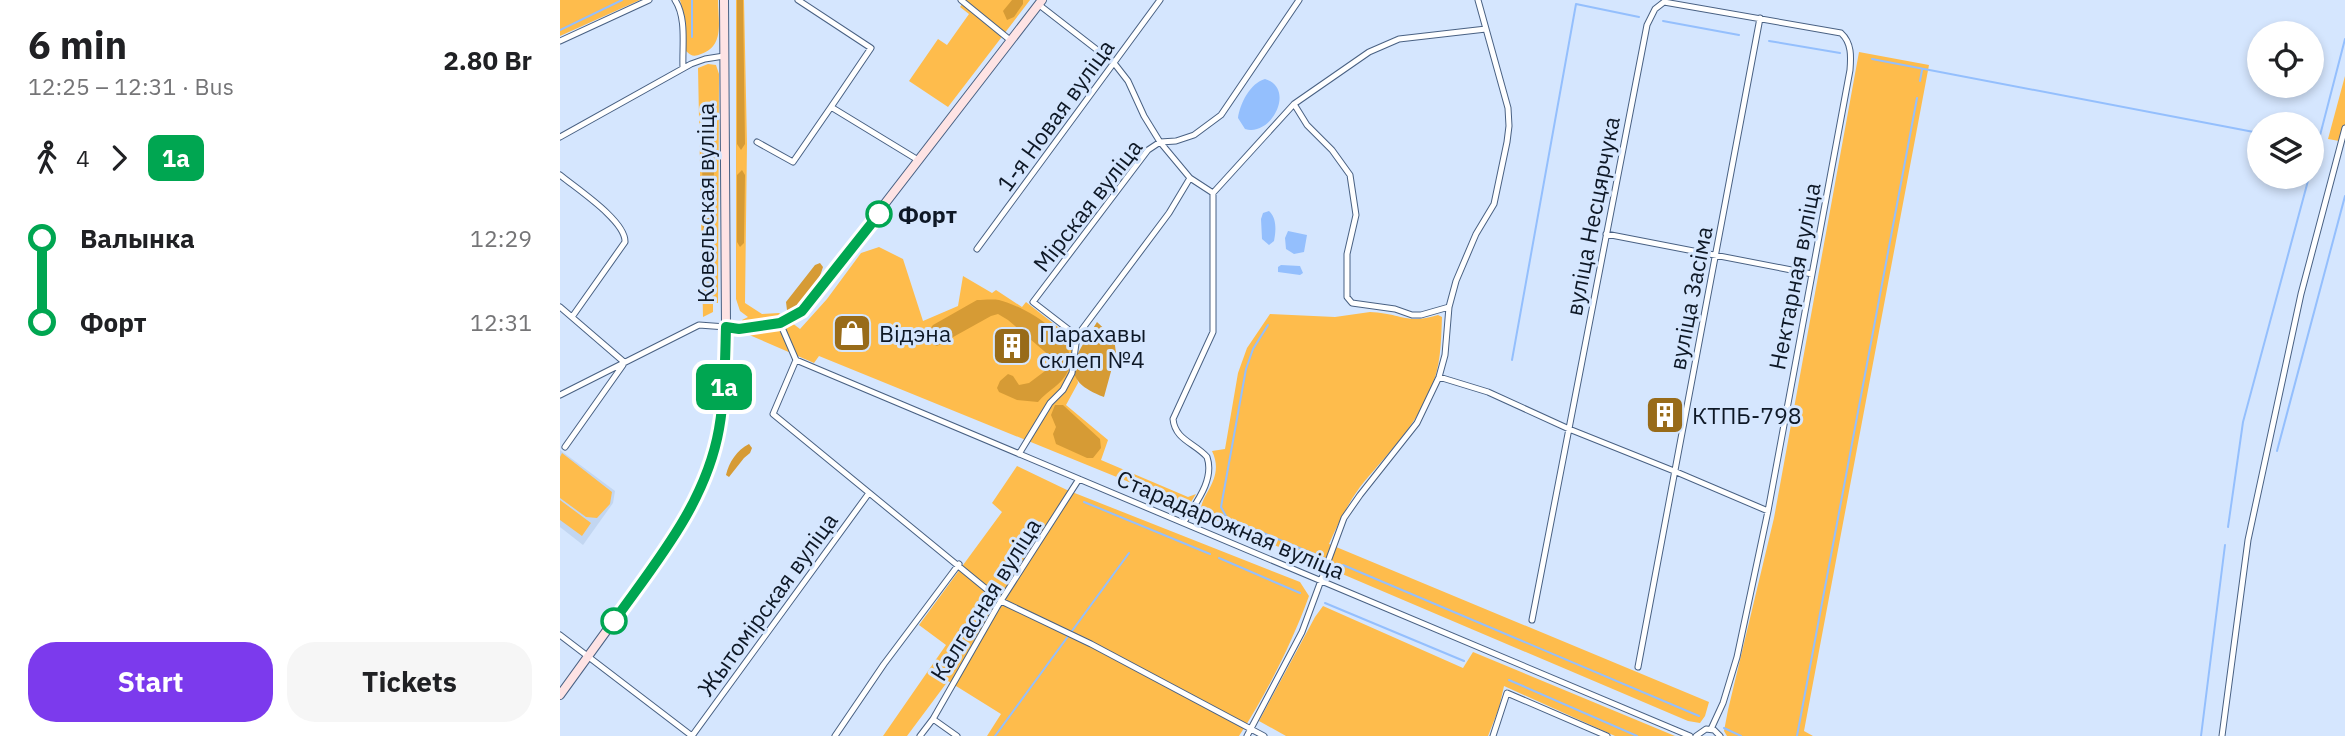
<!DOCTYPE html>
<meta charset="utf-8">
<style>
body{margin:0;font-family:"IBM Plex Sans",sans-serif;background:#f6f6f6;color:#202124;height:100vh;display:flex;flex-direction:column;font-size:26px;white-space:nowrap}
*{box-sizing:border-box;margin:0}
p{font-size:23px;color:#757577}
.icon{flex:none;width:38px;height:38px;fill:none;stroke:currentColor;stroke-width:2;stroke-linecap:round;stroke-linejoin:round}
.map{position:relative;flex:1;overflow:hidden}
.details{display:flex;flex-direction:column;background:#fff;width:560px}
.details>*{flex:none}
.badge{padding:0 14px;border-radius:10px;font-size:24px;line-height:46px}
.fabs{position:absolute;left:1687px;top:21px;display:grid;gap:14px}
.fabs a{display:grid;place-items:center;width:77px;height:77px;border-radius:50%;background:#fff;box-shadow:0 4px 10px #0003;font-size:35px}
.map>.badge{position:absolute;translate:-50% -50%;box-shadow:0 0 0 4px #fff}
.legs{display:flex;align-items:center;gap:10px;height:77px;padding:0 28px;font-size:23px}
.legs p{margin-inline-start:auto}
.head{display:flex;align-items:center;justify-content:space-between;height:119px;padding:0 28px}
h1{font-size:38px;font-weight:700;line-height:52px}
.primary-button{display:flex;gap:14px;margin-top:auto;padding:14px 28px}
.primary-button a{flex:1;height:80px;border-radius:28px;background:#7c3aed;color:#fff;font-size:28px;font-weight:700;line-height:80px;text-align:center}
.primary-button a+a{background:#f6f6f6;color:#202124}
ul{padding:0 28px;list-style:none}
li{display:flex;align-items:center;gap:24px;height:84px;font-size:26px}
li i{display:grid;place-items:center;width:10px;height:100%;margin:0 9px;background:currentColor}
li i::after{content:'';width:18px;height:18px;margin:-9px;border:5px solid;border-radius:50%;background:#fff}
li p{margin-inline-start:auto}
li:first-child i{background:linear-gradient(#0000 50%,currentColor 0)}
li:last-child i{background:linear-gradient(currentColor 50%,#0000 0)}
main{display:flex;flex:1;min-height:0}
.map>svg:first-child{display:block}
.built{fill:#c2d6f1}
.green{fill:#febc4c}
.forest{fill:#d69b35}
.water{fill:#94bffd}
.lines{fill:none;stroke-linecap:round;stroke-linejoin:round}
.stream{stroke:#94bffd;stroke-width:2}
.street-casing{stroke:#496183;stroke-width:7}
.secondary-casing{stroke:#496183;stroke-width:10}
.street{stroke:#fff;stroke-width:5}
.secondary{stroke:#fee3e4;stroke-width:8}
.line-1-casing{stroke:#fff;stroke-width:16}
.line-1{stroke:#00a651;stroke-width:10}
.stop-1-dot{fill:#fff;stroke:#00a651;stroke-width:3.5}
.labels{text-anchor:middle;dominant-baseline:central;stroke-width:6;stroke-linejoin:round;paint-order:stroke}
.street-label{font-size:23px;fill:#0e1826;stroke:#d5e6fe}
.stop-label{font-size:23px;font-weight:bold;fill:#0e1826;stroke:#d5e6fe;text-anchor:start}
.poi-label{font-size:23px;fill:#0e1826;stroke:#d5e6fe;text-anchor:start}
</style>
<main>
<section class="details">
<div class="head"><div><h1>6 min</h1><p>12:25 – 12:31 · Bus</p></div><b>2.80 Br</b></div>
<div class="legs"><svg class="icon" aria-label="walk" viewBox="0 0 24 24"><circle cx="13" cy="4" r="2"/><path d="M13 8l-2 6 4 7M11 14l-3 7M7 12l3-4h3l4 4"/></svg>4<svg class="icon" aria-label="forward" viewBox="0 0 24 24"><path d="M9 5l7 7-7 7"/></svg><b class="badge" style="background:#00a651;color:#fff">1а</b></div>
<ul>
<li><i style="color:#00a651"></i><b>Валынка</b><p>12:29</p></li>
<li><i style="color:#00a651"></i><b>Форт</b><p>12:31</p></li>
</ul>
<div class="primary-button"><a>Start</a><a>Tickets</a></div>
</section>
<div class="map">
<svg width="1785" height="736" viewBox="0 0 1785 736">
<rect width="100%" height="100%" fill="#d5e6fe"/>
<path class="built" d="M0,450L55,491L53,503L23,545L0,527Z"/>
<path class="green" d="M0,0H80L0,36Z
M120,0H158C158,21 165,46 141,54C134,57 131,56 126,51L125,18Z
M176,0H184L187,144L185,303L202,314L219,313L240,329L267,299L301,253L319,247L343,259L363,321L398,306L403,276L432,293L436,290L462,307L466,302L512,338L518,348L515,364L518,383L506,405L548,440L541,460L628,497L636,494L631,502H618L259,356L254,363L187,334L182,320L188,317L180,311L176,299Z
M405,0H470L388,107L349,81L378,39L387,45L409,14L400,7Z
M1299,52L1369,65L1244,731L1253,736H1167L1164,731L1168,710L1214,518Z
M148,64L156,65L159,74L158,303H153V312L143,317L138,68Z
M1785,76V142L1768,139Z
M810,312C840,313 847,325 878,315L882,317C881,343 881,367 870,391C854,429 825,456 800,487C787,505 778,524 769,544L1149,702L1145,716L1140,723L1128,721L641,514C638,495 666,480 652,451L665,449L678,373L687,348L710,314L775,317Z
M2,453L52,492L50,504L37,518L26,517L0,498V457Z
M457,466L507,490L740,582L749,596C732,643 706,695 679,736H427L441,714L388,681L347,736H323L386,645L359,625L442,512L432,503Z
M0,500L31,523L22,536L0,520Z
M763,606L903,668L913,652L1115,736H1055L944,686L939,708L928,736H726L699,721L755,617Z"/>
<path class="forest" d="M177,0H183L185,144L181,150L177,144Z
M452,0H463V4L454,17L447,20L443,11Z
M151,127C160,139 151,192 152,208C152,225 154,241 154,258L153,266L148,269L145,267L143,259L142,146L145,132Z
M182,170L185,175L184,243L180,247L177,242V175Z
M260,263L263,267C258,286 245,299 230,311L227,310L226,302L255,265Z
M417,300C423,300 432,299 439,300C464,306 523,339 508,371C502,385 488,390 478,402L457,400L439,392L437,388L440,381L448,374L453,376L459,385L469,383L489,368L491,357L448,320L438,314L431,316L377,346L371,343L367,333L373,325Z
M537,322L554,338L556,353L544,397C493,378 518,354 537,322Z
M495,405H503L540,439L541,448L533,458H527L496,444L493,434L496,427L491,415Z
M189,444L192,448L190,453L184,458L169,477L166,475C169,462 177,450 189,444Z"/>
<path class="water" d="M705,79C736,88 712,137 685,129L678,118C680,104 690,83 705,79Z
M709,211C717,218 716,231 714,241L709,245L702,239L701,219L703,213Z
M728,231L747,235L744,252L734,254L726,249L725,238Z
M721,265L740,266L743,273L740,275L718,272V267Z"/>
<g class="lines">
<path class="stream" d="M132,0V37
M1103,21L1179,35
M0,30L62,0
M1209,41L1280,53
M1312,59L1699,133
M1360,81L1362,70
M1757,147L1785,39
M1752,167L1753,164
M708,325L693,349L686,369L661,507L667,518L759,556
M952,360L1016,4L1079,17
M1717,451L1785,196
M524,502L650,554
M1668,527L1683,422L1749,177
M659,558L740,593
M783,565L1139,716
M765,603L904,661
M949,680L1077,736
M1164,728L1181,736
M435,736L569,553
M1237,736L1357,98
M1641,736L1665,545"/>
<g class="street-casing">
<path id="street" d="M115,0C127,18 122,47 123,68
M238,0L311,48L271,107L358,160
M401,0L450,40
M478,4L554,63L568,81L584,116L600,142L630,178L653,193
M0,41L89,0
M734,104L747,125L772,150L790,175L796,215L787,254V297L792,303L835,309L852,315H861L889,307
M0,137L131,64L145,59L164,56
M197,142L233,162L271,107
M0,175C17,189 66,221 65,242L12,317
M1046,234L1252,274
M417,249L600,0
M0,307L64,362
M220,323L236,360L1130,736
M517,336L473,302L588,150L600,142L616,141L634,135L661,115L739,0
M236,360L213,414L441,601L531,644L704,736
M879,377L928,392L1009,429L1114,471L1208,511
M0,395L139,325L166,327
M5,447L63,365
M459,454L490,403L503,390L512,373L517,336L609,213L630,178
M624,522C635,504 655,480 647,457C635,443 615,440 613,419L653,332V193L734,104L809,52L839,39L926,29
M972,620L1087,25L1095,9L1104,2L1281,33C1292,43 1291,57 1290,70L1208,511L1177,657L1163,703L1151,729
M0,635L132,736L309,493
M1078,667L1200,18
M373,719L397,736
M275,736L324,664L399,564
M360,736L373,719L437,607L519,479
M687,736L742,632L784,518L800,495L857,423L879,377L885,355L889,307L896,281L916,234L934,204L947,142L949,126L948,108L918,0
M933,736L947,693L1047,736
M1136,736L1146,729L1154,730L1160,736
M1662,736L1688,540L1741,294L1785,128"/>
</g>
<g class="secondary-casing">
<path id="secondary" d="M166,327C191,331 221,326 242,311L482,0
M0,695L113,539L138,492L159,430L164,393L166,327L164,0"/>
</g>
<use href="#street" class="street"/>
<use href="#secondary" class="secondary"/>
</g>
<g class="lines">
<g class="line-1-casing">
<path id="line-1" d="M54,621C96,562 146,503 159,429C165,395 165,361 166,327L179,329L220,323L242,311L319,214"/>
</g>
<use href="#line-1" class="line-1"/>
</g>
<defs>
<g id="shop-square" transform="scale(2.0125)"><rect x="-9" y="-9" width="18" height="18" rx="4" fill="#986b19" stroke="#d5e6fe"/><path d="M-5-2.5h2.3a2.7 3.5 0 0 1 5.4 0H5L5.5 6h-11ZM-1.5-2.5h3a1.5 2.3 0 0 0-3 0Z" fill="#fff"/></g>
<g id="building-square" transform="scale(2.0125)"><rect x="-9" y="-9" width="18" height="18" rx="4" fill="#986b19" stroke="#d5e6fe"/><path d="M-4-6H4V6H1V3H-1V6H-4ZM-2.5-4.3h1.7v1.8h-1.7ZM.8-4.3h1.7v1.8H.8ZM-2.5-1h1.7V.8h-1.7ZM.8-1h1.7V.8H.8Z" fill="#fff"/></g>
</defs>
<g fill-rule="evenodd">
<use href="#shop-square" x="292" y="333"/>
<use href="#building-square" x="452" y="346"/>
<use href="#building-square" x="1105" y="415"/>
</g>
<g class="stop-1-dot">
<circle cx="319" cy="214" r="12"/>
<circle cx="54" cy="621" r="12"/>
</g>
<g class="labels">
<g class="street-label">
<text transform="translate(495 115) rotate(-54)">1-я Новая вуліца</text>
<text transform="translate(145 203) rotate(-90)">Ковельская вуліца</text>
<text transform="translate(527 205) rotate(-52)">Мірская вуліца</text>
<text transform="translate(1032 216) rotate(-79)">вуліца Несцярчука</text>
<text transform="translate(1234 276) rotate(-79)">Нектарная вуліца</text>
<text transform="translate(1130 298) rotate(-79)">вуліца Засіма</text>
<text transform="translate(671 524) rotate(23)">Старадарожная вуліца</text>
<text transform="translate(425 599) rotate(-58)">Калгасная вуліца</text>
<text transform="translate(207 604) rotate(-54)">Жытомірская вуліца</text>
</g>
<g class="stop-label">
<text x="338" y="214">Форт</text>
</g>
<g class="poi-label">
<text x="319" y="333">Відэна</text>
<text x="479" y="333">Парахавы<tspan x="479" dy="26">склеп №4</tspan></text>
<text x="1132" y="415">КТПБ-798</text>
</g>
</g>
</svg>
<div class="fabs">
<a><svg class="icon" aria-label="locate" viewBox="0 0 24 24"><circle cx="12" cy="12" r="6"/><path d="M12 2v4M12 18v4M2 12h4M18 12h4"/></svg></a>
<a><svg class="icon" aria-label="layers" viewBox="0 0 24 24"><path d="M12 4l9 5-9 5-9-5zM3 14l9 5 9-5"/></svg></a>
</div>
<b class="badge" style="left:164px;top:387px;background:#00a651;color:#fff">1а</b>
</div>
</main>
